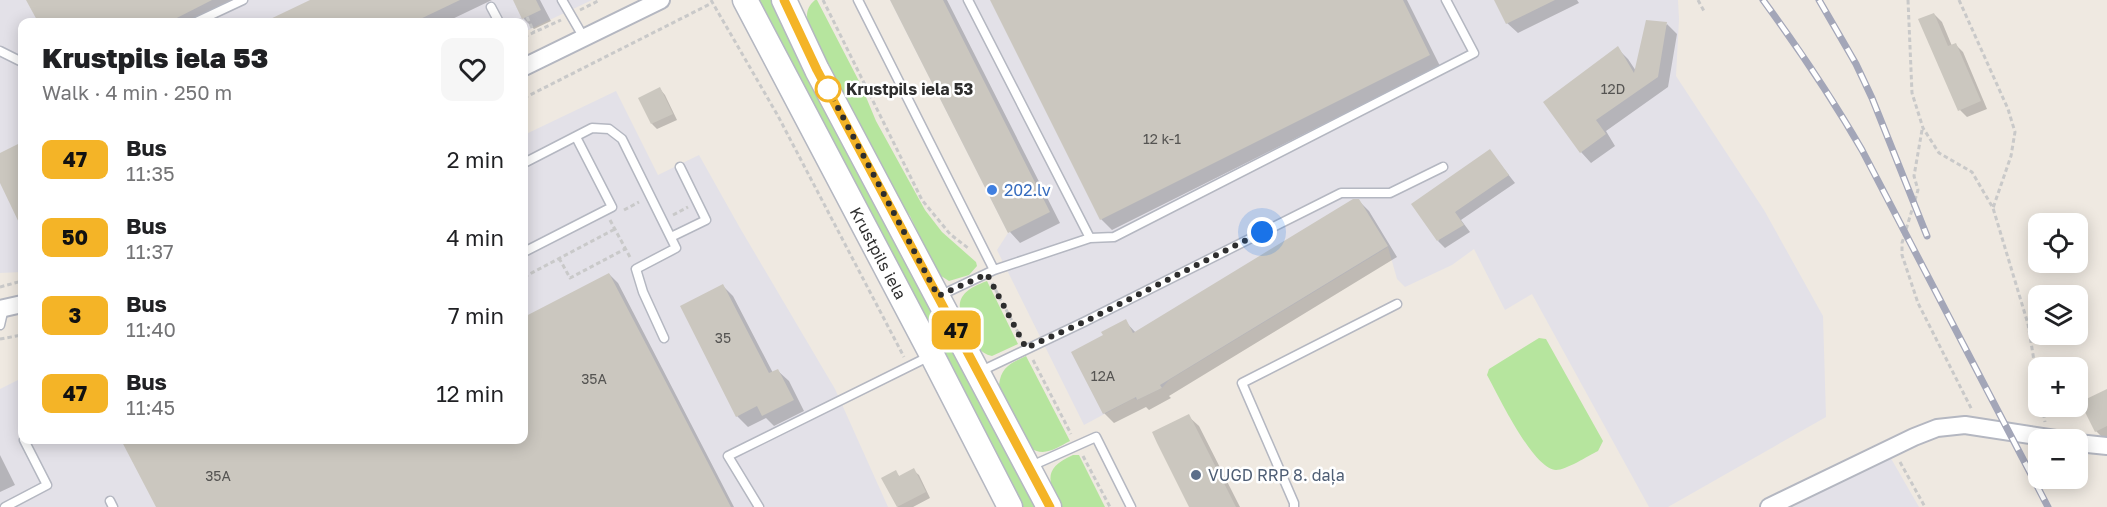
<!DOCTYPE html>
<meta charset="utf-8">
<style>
body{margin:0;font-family:"Golos Text",sans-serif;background:#f6f6f6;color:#202124;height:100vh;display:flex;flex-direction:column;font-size:22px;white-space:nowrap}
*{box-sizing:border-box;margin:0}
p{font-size:20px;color:#757577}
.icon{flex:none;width:33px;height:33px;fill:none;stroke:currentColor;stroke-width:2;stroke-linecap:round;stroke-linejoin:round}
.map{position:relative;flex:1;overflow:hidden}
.details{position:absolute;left:18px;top:18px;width:510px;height:426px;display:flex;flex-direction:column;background:#fff;border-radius:12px;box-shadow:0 3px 15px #0003}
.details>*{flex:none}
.badge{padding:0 12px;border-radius:9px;font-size:21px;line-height:39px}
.fabs{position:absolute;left:2028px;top:213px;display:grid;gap:12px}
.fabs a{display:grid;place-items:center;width:60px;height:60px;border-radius:12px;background:#fff;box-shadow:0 3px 15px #0003;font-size:30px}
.you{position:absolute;width:30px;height:30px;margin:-15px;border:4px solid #fff;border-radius:50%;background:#1a73e8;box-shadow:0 0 0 9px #1a73e833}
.map>.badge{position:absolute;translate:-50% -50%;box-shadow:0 0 0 3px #fff}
.round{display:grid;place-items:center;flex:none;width:63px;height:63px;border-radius:12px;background:#f6f6f6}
.summary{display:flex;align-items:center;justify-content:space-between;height:102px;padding:0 24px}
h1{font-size:28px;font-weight:800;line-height:45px}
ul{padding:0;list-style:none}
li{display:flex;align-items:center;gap:18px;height:78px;padding:0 24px}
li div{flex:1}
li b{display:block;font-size:22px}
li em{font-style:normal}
li .badge{min-width:66px;font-weight:700;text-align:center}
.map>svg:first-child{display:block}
.industrial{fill:#e3e1e8}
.grass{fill:#b6e59e}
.shadow{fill:#0003}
.building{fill:#cbc7bf}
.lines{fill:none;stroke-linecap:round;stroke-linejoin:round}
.lane-casing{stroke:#b4b7c1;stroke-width:11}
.street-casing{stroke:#b4b7c1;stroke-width:20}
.secondary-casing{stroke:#b4b7c1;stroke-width:27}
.path{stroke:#c9c9c9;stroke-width:3;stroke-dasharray:4.5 3;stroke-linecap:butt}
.lane{stroke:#fff;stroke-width:8}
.street{stroke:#fff;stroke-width:16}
.secondary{stroke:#fff;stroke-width:24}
.rail-casing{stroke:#a3a6b8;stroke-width:7}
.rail{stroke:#fff;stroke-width:4.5;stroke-dasharray:14;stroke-linecap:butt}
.line-casing{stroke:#fff;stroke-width:14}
.line{stroke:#f4b427;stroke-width:9}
.walk{stroke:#2e2e2e;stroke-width:6;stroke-dasharray:0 10.8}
.stop-dot{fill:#fff;stroke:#f4b427;stroke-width:3}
.shop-dot{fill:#3f7fe0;stroke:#fff;stroke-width:2}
.service-dot{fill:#5c6f8a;stroke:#fff;stroke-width:2}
.labels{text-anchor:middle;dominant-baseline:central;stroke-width:5;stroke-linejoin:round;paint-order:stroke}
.number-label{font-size:14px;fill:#555452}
.stop-label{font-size:16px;font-weight:bold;fill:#2e2e2e;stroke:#fff;text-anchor:start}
.shop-label{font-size:16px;fill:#366cbe;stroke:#fff;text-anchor:start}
.street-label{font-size:16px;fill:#2e2e2e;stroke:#fff}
.service-label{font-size:16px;fill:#4e5e75;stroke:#fff;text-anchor:start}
</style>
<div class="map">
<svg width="2107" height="507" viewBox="0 0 2107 507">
<rect width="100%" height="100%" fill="#efe9e1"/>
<path class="industrial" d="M0,0H592L524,32V22H22V272L0,273Z
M890,0H1678L1679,19L1676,76L1764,210L1823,316L1826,417L1668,507H1649L1532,294L1505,310L1474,249L1452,265L1405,287L1397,279L1388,247L1169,380L1162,388L1137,400L1134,398L1084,425L997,250L1008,233Z
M616,91L658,175L699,155L740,228L835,389L888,507H0V389L22,378V440H524V135Z
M1889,455L1919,507H1793Z"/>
<path class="grass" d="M755,0H772L1037,507H1021Z
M815,0H817L861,85L876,121L925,210L942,232L976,262L977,266L969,275L949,281L938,274L910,216L899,201L811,34C807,21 803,10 815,0Z
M987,281L1018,344L992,356C979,353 976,345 969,333C955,306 954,293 987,281Z
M1539,338L1546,339L1603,441L1598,451C1588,456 1566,470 1556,470C1533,469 1498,395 1487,375L1489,369Z
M1026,356L1070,441C1056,448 1044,458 1029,447L999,385C1001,367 1011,363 1026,356Z
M1073,455H1079L1105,507H1061C1048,481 1042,469 1073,455Z"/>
<path class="shadow" d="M28,0H242L200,22H40Z
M313,0H492L446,22H268Z
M514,0H540L551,21L534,29L524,19Z
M892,0H947L1060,223L1020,243L1010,232Z
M991,0H1407L1440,66L1112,230L1101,219Z
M1496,0H1577L1579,3L1518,33L1507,23Z
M1934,14L1942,22L1952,46L1956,45L1963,52L1987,109L1967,117L1960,110Z
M1667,24L1677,34L1668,87L1606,131L1615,146L1591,163L1581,152L1617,48L1628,59L1636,71Z
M660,89L665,95L677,120L657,129L652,124Z
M22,143V225L0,180V154Z
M1490,151L1515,183L1461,220L1470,232L1445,248L1438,241Z
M1359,201L1369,211L1397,257L1169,396L1171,398L1149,410L1146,407L1114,423L1104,413L1105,336L1125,321L1136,333Z
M609,274L618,283L734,507H158L123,440H280L282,442L287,440H524V318Z
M723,286L733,296L773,373L778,371L789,381L804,411L774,426L766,418L748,427L737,416Z
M2107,391V438L2104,439L2096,431Z
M1188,416L1199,426L1240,507H1191Z
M0,455L15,485L0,492Z
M913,470L919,475L930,498L913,507H898L883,479L895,472L900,477Z"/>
<path class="building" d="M26,0H212L169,22H38Z
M310,0H460L414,22H264Z
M513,0H536L541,10L522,19Z
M890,0H943L1050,212L1008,233Z
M990,0H1403L1430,55L1100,220Z
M1494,0H1555L1506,24Z
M1934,13L1948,46L1956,43L1981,101L1958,111L1918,19Z
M1646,20L1667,22L1658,77L1596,120L1606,134L1580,153L1543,102L1618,46L1634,73Z
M660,87L673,114L651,124L638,98Z
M22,142V229L0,183V153Z
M1490,149L1509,175L1455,212L1464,225L1437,241L1411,204Z
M1353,199H1359L1388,246L1160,385L1162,388L1137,400L1136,397L1103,414L1071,352L1103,335L1101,332L1126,319L1133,333Z
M609,273L731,507H156L121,440H524V317Z
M723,284L769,373L778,369L794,400L762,416L757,406L736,417L680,306Z
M2107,389V426L2095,432L2080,402Z
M1189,414L1236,507H1189L1157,443L1152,432Z
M914,468L926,492L897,507L881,478L896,470L899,476Z"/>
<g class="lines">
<g class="lane-casing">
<path id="lane" d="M562,0L584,38
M858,0L994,270
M968,0L1090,238L1114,237L1474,53L1446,0
M491,7L499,22
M196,22L243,0
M0,51L22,62
M524,163L592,128L609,129L622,139L676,248L636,269L643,292L664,338
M671,237L706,220L680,167
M524,252L612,207L576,137
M939,296L994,270L1090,238
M0,325L4,308
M979,372L1084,322L1341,193H1390L1443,167
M1029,467L1096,437L1131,507
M110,501L113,507
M5,507L47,485L24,440
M759,507L728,456L930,356
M1294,507V503L1242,383L1397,304"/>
</g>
<g class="street-casing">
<path id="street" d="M524,67L661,0
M0,309L22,304
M2078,443L2107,446
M1769,507L1914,437L1937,428L1965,425L2062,440"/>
</g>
<g class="secondary-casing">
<g id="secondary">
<path id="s1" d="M745,0L932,355L1010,507"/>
<path d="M784,0L817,70L1049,507"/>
</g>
</g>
<path class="path" d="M711,0L778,116L904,357
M823,0L922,200L950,234L968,248
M1698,0L1705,13
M1908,0L1912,93L1923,128L1939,153L1972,172L1993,208L2028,324L2038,385
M1959,0L2008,109L2015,132L2011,156L1993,208
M580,10L600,0
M527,17L534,32
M524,37L561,20
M524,98L712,3
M1922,130L1914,176L1918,190L1902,243V255L1918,303L1972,410
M624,210L639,202
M673,215L688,207
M610,220L631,259
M559,258L570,278L625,249
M524,277L615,229
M992,283L1021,338
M0,287L22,281
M0,339L22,335
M1033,360L1071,434
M2042,406L2045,422
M1083,456L1110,507
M1900,462L1925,507"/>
<use href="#lane" class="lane"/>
<use href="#street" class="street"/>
<use href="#secondary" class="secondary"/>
<g class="rail-casing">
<path id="rail" d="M1763,0C1799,49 1832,98 1862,150L2048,507
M1819,0L1856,64L1872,98L1927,236"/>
</g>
<use href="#rail" class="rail"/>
</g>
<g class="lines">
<g class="line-casing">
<path id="line" d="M784,0L817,70L1050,507"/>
</g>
<use href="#line" class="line"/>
<path class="walk" d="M828,89L938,296L987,274L1026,348L1084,322L1262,232"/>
</g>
<circle class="stop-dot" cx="828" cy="89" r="12"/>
<circle class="shop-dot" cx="992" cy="190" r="6"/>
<circle class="service-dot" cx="1196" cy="475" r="6"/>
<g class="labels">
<g class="number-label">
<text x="1613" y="88">12D</text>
<text x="1162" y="138">12 k-1</text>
<text x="723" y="337">35</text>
<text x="1103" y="375">12A</text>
<text x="594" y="378">35A</text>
<text x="218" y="475">35A</text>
</g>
<g class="stop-label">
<text x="846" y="89">Krustpils iela 53</text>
</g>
<g class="shop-label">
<text x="1004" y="190">202.lv</text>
</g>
<g class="street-label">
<text stroke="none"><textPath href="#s1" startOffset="286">Krustpils iela</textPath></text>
</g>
<g class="service-label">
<text x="1208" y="475">VUGD RRP 8. daļa</text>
</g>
</g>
</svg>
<div class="fabs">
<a><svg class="icon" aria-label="locate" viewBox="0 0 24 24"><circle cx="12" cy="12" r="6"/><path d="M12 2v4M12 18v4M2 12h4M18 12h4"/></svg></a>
<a><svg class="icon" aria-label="layers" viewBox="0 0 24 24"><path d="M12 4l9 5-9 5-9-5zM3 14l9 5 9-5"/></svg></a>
<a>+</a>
<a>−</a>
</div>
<div class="you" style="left:1262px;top:232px"></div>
<b class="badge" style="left:956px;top:330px;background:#f4b427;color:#111">47</b>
<section class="details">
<div class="summary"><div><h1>Krustpils iela 53</h1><p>Walk · 4 min · 250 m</p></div><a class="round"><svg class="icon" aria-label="heart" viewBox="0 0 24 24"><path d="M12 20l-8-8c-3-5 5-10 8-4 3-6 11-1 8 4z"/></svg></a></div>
<ul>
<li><span class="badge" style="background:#f4b427;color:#111">47</span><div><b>Bus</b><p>11:35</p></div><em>2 min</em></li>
<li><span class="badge" style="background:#f4b427;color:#111">50</span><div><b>Bus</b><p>11:37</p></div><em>4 min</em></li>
<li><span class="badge" style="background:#f4b427;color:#111">3</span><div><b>Bus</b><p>11:40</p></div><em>7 min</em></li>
<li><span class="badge" style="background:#f4b427;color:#111">47</span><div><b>Bus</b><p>11:45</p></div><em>12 min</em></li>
</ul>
</section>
</div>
